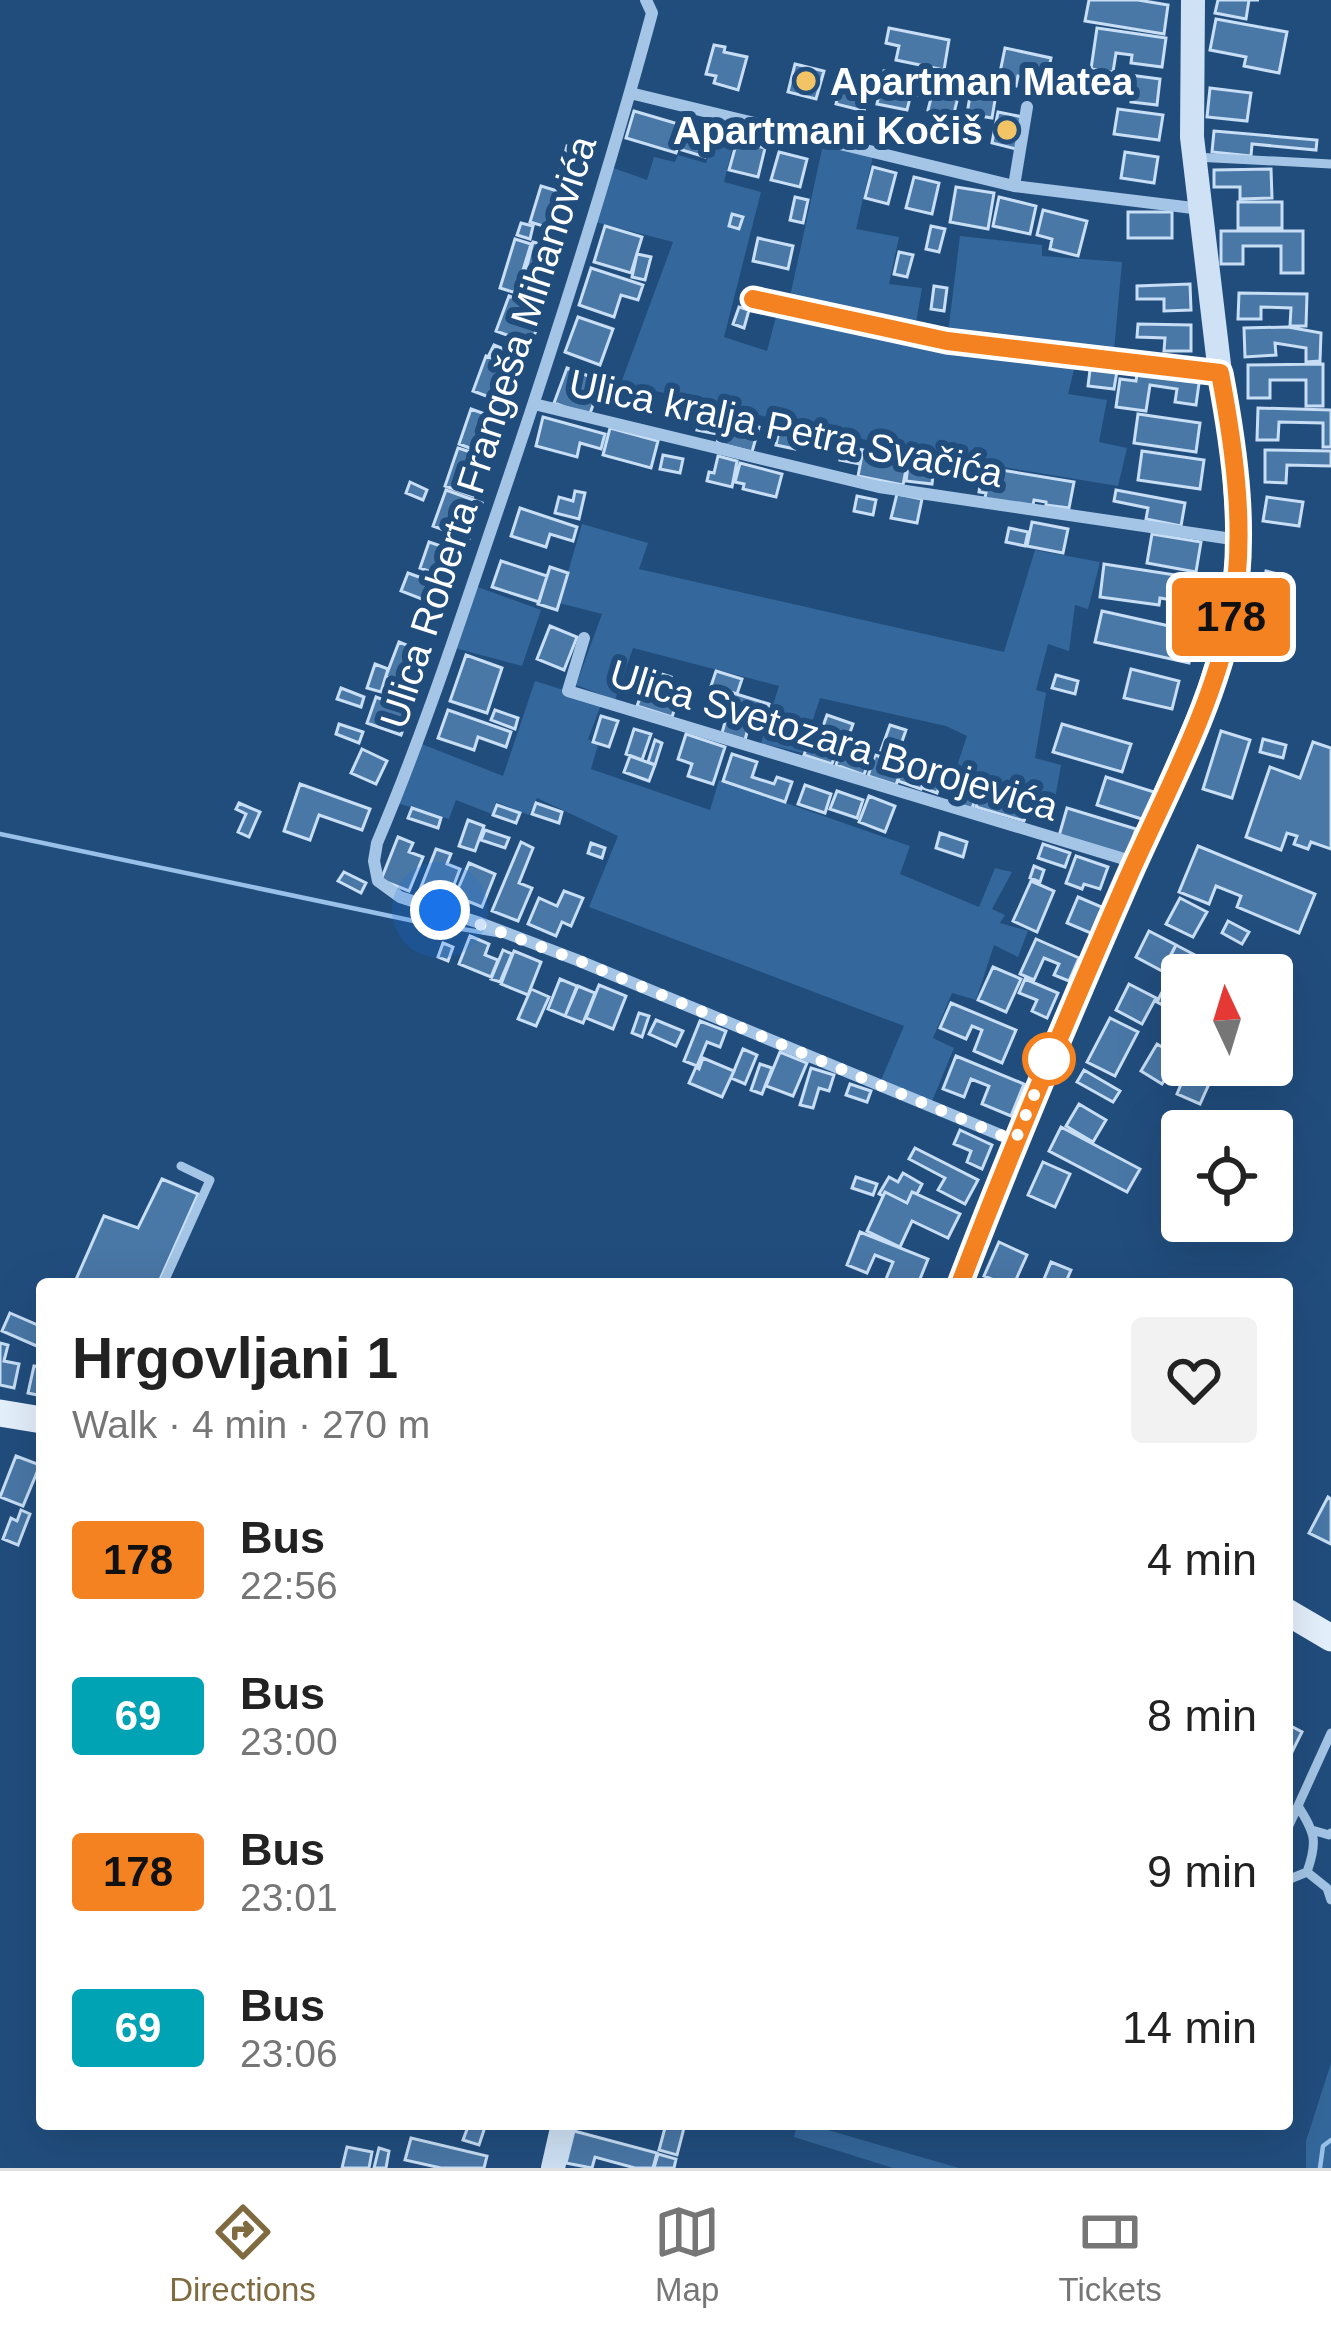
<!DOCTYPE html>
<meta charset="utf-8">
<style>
body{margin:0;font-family:Arial,sans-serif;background:#f2f2f2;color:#222;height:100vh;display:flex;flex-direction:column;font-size:45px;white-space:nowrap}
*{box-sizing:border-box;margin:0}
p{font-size:39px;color:#767676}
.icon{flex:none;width:66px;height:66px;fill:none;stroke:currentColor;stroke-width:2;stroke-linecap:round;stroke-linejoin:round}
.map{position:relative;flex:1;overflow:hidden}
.sheet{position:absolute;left:36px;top:1278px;width:1257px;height:852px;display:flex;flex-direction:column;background:#fff;border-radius:12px;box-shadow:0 12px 48px #0002}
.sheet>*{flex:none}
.badge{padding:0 24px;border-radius:9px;font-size:42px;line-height:78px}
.needle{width:78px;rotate:356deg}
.fabs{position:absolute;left:1161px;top:954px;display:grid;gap:24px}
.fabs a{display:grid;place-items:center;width:132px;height:132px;border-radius:12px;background:#fff;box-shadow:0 12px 48px #0002;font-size:60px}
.you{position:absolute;width:60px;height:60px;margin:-30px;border:9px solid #fff;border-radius:50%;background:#1a73e8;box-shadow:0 0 0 18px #1a73e833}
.map>.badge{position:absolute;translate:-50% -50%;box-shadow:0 0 0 6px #fff}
.round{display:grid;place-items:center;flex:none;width:126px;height:126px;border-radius:12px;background:#f2f2f2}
.head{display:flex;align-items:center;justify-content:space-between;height:204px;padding:0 36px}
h1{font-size:57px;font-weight:700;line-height:90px}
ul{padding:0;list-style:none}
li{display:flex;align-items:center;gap:36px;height:156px;padding:0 36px}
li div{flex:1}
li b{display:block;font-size:45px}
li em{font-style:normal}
li .badge{min-width:132px;font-weight:700;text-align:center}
.tabs{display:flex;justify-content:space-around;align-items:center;height:168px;border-top:3px solid #e0e0e0;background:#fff;font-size:33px;color:#767676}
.tabs a{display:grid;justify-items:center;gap:6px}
.tabs .active{color:#806b40}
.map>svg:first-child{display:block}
.green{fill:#34679b}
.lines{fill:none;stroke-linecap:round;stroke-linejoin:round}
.stream{stroke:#98c0e8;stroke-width:4.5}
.building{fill:#4977a6;stroke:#c7def5;stroke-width:3}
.lane{stroke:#a4c5e6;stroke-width:9}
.street{stroke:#a4c5e6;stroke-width:12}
.secondary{stroke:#cee1f5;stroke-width:24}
.primary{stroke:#e5f0fd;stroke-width:27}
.line-casing{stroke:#fff;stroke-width:27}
.line{stroke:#f58220;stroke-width:18}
.walk{stroke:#fff;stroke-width:12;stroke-dasharray:0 21.6}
.poi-dot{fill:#f3c465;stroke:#214d7d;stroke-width:4.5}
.stop-dot{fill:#fff;stroke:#f58220;stroke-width:6}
.labels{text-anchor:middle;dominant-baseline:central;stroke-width:12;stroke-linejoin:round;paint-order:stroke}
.poi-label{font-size:39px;font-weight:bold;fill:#fff;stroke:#214d7d;text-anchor:start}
.street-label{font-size:39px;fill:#fff;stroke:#214d7d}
</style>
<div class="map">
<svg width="1331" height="2168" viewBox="0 0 1331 2168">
<rect width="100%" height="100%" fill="#214d7d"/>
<path class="green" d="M714,139L733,146L724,182L761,192L724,337L767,351L779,305L788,306L824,140L874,152L856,229L899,237L889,284L922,288L914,334L947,341L960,236L1042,245V256L1122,262L1113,361L1077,357L1068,394L1107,400L1099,442L1127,448L1118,486L936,456L621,383L673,242L591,221L608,166L647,180L654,157L675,162L678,155L706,163Z
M582,524L648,543L639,569L1004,652L1035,550L1100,562L1088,609L1075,605L1069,651L1048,644L1036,690L1046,693L1035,758L1061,765L1054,804L954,775L967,736L946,726L820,698L802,753L761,743L779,686L633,648L615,700L576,685L602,614L559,603Z
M472,585L541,610L522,666L451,647Z
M535,681L602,702L588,739L598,745L591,769L710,810L719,780L910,846L900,874L979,907L995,868L1012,872L992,909L1005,915L1000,923L1028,931L1018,957L994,945L976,1000L952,993L933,1038L954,1048L930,1106L879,1085L904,1026L589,907L618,836L537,798L529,815L496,802L492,814L456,800L449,819L394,802L419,743L503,776Z
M1331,2063V2168H1306V2141Z
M797,2124H807L959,2168H893L794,2137Z"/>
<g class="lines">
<path class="stream" d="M0,834L414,921L498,935
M1320,2168L1323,2146L1331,2140"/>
</g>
<path class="building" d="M1089,0H1138L1168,5L1164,34L1085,21Z
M1218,0H1259H1249L1246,19L1215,13Z
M1216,19L1287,32L1279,73L1244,66L1246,57L1210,50Z
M889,28L949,40L944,70L896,60L899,46L886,43Z
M1097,28L1166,38L1162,67L1131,63L1132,55L1116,53L1113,72L1091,69Z
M714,45L725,47L724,52L747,57L738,90L714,83L716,76L706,74Z
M1005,48L1051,58L1046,82L1018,76L1016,86L998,82Z
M795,64L824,71L816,99L788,92Z
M884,71L925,80L921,96L911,94L907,110L877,104Z
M1107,72L1160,79L1157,105L1131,102L1132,89L1105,86Z
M843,75L871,83L864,111L836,104Z
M936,79L961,85L953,117L928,110Z
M1210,88L1251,93L1247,121L1207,117Z
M971,90L996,94L992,118L967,114Z
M1118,109L1163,115L1159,140L1114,134Z
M634,111L685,126L676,153L626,138Z
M998,112L1023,117L1016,149L992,143Z
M952,119L961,121L956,144L947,143Z
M689,125L713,132L705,157L682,150Z
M1214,131L1317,140L1316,150L1252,144L1251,156L1212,152Z
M737,141L765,148L758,177L729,170Z
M567,146L591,153L583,178L560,171Z
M779,152L807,159L800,187L771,180Z
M1125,152L1158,157L1154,183L1121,178Z
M873,167L896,173L888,204L865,198Z
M1271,169L1272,198L1240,199V187H1214V170Z
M914,177L939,183L932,214L906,208Z
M541,186L577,197L566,233L530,222Z
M956,187L994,193L988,229L950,222Z
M795,197L808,200L803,223L790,220Z
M999,197L1036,206L1030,234L993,226Z
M1238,202H1282V228H1238Z
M1043,210L1087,221L1078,256L1050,249L1052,239L1037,235Z
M1128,212H1172V238H1128Z
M732,214L743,217L739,229L729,226Z
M521,223L533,226L530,239L517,235Z
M605,226L642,237L631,273L594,262Z
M931,226L945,229L939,252L926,249Z
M1221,231H1303V273H1281V246H1243V264H1221Z
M758,238L793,246L788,269L753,261Z
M515,239L531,244L516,293L500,288Z
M533,242L561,249L554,277L526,270Z
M899,252L913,255L907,277L894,274Z
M637,254L651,257L645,280L632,277Z
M591,268L643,285L638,300L621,295L614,317L579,305Z
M1190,284L1191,310L1164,311V299H1137V286Z
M934,286L947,288L944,311L931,309Z
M1239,293L1307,294L1306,326H1290L1291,308L1261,307V319H1238Z
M509,296L544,309L531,344L496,331Z
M739,307L749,310L744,328L733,324Z
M578,317L613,329L600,365L565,352Z
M1138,324L1191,325V351H1164L1165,338L1137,337Z
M1288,327L1321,333L1320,361L1306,362V348L1275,343L1276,355L1245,357L1244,328Z
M494,345L511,352L506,362L489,355Z
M486,356L521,369L508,404L473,391Z
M1091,362L1118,365L1114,389L1088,386Z
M1323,364V406H1306V380H1270V398H1248V365Z
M1138,367L1200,376L1196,405L1175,402L1177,389L1150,385L1146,411L1116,407L1120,379L1136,381Z
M567,368L602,381L589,416L554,403Z
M1258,408L1331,410V447H1323V423L1279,422L1278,440H1257Z
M471,409L507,422L494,457L459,444Z
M1138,414L1200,423L1196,452L1134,443Z
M701,416L720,420L717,434L697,430Z
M543,417L605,434L601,449L580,443L577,457L536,446Z
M723,418L759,427L752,452L717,443Z
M610,428L658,441L651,468L603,455Z
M779,431L798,435L795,449L776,445Z
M844,446L863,450L860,464L840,460Z
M458,448L486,457L473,496L445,486Z
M863,450L908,459L903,485L858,476Z
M1265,450L1331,451V466L1287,465L1286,483L1265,482Z
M1142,451L1204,460L1200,489L1138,480Z
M663,455L683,459L680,473L660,469Z
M718,456L737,461L732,487L707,481L709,472L714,473Z
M909,457L935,460L932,484L906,481Z
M740,463L782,474L776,497L743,489L744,484L735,482Z
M983,467L1074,482L1069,508L1046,505V502L1034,500L1032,509L984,502L986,493L979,492Z
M410,482L427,490L423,500L406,493Z
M446,490L482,503L469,539L433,526Z
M1116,490L1185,503L1181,526L1146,519L1148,508L1114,501Z
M575,491L585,493L579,519L555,513L559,497L573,501Z
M897,494L922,499L917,523L891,518Z
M857,496L876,500L873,515L854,511Z
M1267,497L1303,502L1299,526L1263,521Z
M520,508L577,527L573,541L550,534L546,547L511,536Z
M1032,522L1068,529L1063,553L1027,546Z
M1009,528L1028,532L1025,546L1006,542Z
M1152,534L1201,542L1196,572L1147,563Z
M429,542L464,554L454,580L420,568Z
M501,561L547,576L539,602L492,587Z
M1104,564L1201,579L1197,604L1160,598L1159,605L1100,597Z
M550,567L568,573L557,610L538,604Z
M1266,571L1290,577L1282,612L1258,607Z
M408,573L452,589L445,608L401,591Z
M1102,611L1196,632L1189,663L1095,642Z
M550,626L577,637L564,670L537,659Z
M399,642L426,653L412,686L386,676Z
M466,655L502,668L487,713L450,701Z
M375,664L388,669L381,692L367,688Z
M643,668L671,677L668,685L681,689L672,717L637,706L646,681L640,679Z
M1131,669L1179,681L1172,709L1124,698Z
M716,671L742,679L737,694L711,686Z
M1056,675L1078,681L1075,694L1052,688Z
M341,688L364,697L361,707L337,699Z
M733,693L769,704L764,721L751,717L745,740L722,733Z
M376,697L410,710L401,735L367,723Z
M448,710L511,732L506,747L478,737L474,750L438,738Z
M495,710L518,718L515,729L491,720Z
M827,715L853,724L847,741L821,732Z
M601,716L618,721L609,747L593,742Z
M339,724L363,732L359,743L336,734Z
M1062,724L1131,744L1122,772L1053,752Z
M890,725L906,730L897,756L881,750Z
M634,729L651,734L642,760L626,754Z
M1221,731L1250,740L1232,798L1203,789Z
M686,734L725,747L713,784L688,776L692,764L678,759Z
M811,734L839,743L832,764L804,755Z
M1263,739L1286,745L1283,758L1260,752Z
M655,740L662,743L655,765L648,762Z
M1313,742L1331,748V849L1311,842L1308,849L1294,844L1297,836L1287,833L1281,850L1246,837L1270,767L1300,778Z
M843,744L871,754L864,775L836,765Z
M362,749L387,761L376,784L351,773Z
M732,754L757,762L752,777L774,784L777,777L792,782L785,802L723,781Z
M875,755L903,764L896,785L868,776Z
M630,756L655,765L649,781L624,772Z
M932,762L946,766L937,793L923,788Z
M903,765L927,773L921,789L898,781Z
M1106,777L1154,792L1145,820L1097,805Z
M964,782L979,786L972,809L958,805Z
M300,784L370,809L362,830L319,815L310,840L284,831Z
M805,785L831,794L825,813L798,804Z
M982,789L1030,803L1024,821L976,807Z
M837,791L863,800L857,818L830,809Z
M869,796L895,806L885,832L859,822Z
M239,803L260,812L249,837L238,832L246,814L236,809Z
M536,803L562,812L559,823L532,814Z
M497,805L520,813L516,823L493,815Z
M412,808L441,818L438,828L408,818Z
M1067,808L1136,829L1127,857L1059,836Z
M468,820L484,826L475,851L459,846Z
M485,830L509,838L505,848L481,840Z
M940,833L967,842L963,857L936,848Z
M398,837L413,843L409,852L423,857L409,891L381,880Z
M521,842L533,848L519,883L532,888L518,921L492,911Z
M591,843L605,848L602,858L588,853Z
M1043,844L1070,853L1065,867L1038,858Z
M1198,846L1315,894L1299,933L1237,907L1241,896L1216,886L1209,904L1179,892Z
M436,849L451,854L447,864L460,869L447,903L419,892Z
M1076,856L1108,867L1100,889L1084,884L1082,889L1066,883Z
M469,863L495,874L482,907L455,896Z
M1034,866L1044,870L1040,882L1030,878Z
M344,872L366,883L361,893L338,881Z
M1031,881L1054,891L1037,932L1013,921Z
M564,891L583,898L571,926L562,922L556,936L528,924L539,898L557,906Z
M1078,897L1104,908L1093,934L1067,923Z
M1180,898L1207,912L1193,937L1166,924Z
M1228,921L1249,932L1242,944L1222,933Z
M1149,931L1176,945L1162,971L1136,957Z
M470,936L489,944L485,955L498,960L491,977L459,964Z
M1036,939L1079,958L1069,981L1054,975L1059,964L1044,958L1034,980L1020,974Z
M443,943L453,947L448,961L438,957Z
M1176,945L1233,975H1194L1168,961Z
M503,950L512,954L500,982L491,979Z
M514,951L541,962L528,995L501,984Z
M993,967L1021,979L1006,1012L978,1000Z
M560,979L577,986L565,1016L548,1009Z
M1025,979L1058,993L1047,1018L1032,1011L1037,1000L1019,993Z
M1129,984L1156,998L1142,1024L1116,1010Z
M599,985L626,996L613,1029L586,1018Z
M578,986L595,993L583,1023L565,1016Z
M531,989L549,997L536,1026L518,1019Z
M1163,990L1182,1000V1015L1157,1002Z
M951,1003L1016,1030L1002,1063L974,1051L982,1030L972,1026L966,1039L940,1028Z
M639,1013L649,1016L642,1037L632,1033Z
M1110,1018L1138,1032L1115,1076L1087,1062Z
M656,1020L683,1031L676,1046L649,1034Z
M700,1021L726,1031L720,1047L707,1042L697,1066L684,1061Z
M1157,1044L1179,1057L1162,1084L1141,1071Z
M743,1049L757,1055L745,1084L731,1078Z
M780,1052L807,1063L793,1096L766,1086Z
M956,1056L1024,1084L1011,1116L982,1104L989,1086L971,1079L964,1097L943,1089Z
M703,1058L734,1071L722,1097L689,1083L696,1067L699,1069Z
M760,1064L772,1068L762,1094L751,1090Z
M1189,1065L1213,1075L1200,1104L1177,1094Z
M811,1068L834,1075L829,1091L819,1088L813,1108L800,1105Z
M1084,1070L1120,1091L1113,1102L1077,1082Z
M850,1084L871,1091L867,1102L846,1095Z
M1079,1104L1106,1120L1093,1142L1066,1126Z
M1061,1127L1140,1169L1127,1192L1049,1151Z
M960,1130L992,1145L982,1169L967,1162L971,1151L954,1144Z
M915,1148L978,1180L965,1204L938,1190L945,1178L909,1159Z
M1043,1162L1070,1174L1055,1207L1028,1195Z
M903,1173L922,1184L917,1194L912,1192L907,1203L885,1192L883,1196L879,1194L889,1177L898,1182Z
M856,1177L877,1184L873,1195L852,1188Z
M162,1179L198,1194L158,1284H74L104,1216L138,1228Z
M885,1192L907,1203L912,1192L960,1214L948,1238L912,1221L900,1247L867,1231Z
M860,1232L928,1259L918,1284H897L886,1279L893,1262L875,1255L867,1273L847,1265Z
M999,1242L1027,1255L1014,1284H1003L984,1276Z
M1051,1262L1071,1270L1065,1284H1042Z
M10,1313L42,1327L39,1347L2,1331Z
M0,1343L8,1345L4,1361L19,1364L14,1388L0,1385Z
M34,1366L42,1367V1396L28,1393Z
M16,1456L40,1465L23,1506L0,1497Z
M1328,1497L1331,1499V1544L1309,1533Z
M21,1510L30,1514L18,1545L3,1539L11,1518L17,1521Z
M1287,1724L1302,1732L1292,1752L1287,1750Z
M469,2124H486L479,2145L463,2140Z
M666,2124H685L677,2155L659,2150Z
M574,2131L657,2153L653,2168H635L595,2157L592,2168L566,2163Z
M411,2138L487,2156L484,2168H441L405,2160Z
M347,2147L372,2152L369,2168H342Z
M379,2148L389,2151L386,2168H374Z
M658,2154L676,2159L674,2168H654Z"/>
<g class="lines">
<path class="lane" d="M1195,157L1331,164
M753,299L947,341L1215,372
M163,1284L210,1180L181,1166
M1287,1830L1331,1733
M1312,1830L1329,1835L1331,1833
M1307,1872L1327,1888L1331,1900
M1287,1877L1290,1879L1307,1872C1318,1841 1315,1833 1298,1806"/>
<path class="street" d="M646,0L652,13C606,183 552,351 495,518C458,627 422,737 377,843L374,861L378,881L400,897L480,923L577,960L1015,1141
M630,93L1014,186L1201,209
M1014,186L1027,107
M534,404L879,487L1239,540
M584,638L568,691L1134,862"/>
<path class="secondary" d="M960,1284L1057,1040L1206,701L1231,617L1239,540L1232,440L1220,373L1192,137L1193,0
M553,2168L563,2124"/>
<path class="primary" d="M0,1413L42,1420
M1287,1612L1331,1638"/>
</g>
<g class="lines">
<g class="line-casing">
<path id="line" d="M753,299L947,341L1220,373C1235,452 1247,537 1231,617C1213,707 1164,796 1127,880C1069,1013 1012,1147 960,1284"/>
</g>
<use href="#line" class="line"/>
<path class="walk" d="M440,910L577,960L1015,1141L1049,1059"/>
</g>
<g class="poi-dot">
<circle cx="806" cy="81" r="12"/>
<circle cx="1007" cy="130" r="12"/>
</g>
<circle class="stop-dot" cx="1049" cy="1059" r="24"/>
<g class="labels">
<g class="poi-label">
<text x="830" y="81">Apartman Matea</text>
<text x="983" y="130" text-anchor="end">Apartmani Kočiš</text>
</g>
<g class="street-label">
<text transform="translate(786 428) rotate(12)">Ulica kralja Petra Svačića</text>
<text transform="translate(488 432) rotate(-72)">Ulica Roberta Frangeša Mihanovića</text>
<text transform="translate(834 740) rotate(17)">Ulica Svetozara Borojevića</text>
</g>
</g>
</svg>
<div class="fabs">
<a><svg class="needle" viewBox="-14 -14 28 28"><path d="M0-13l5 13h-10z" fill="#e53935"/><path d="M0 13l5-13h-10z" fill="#767676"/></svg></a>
<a><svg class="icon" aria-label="locate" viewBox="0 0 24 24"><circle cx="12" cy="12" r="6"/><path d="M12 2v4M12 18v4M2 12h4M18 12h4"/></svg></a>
</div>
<div class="you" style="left:440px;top:910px"></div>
<b class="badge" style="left:1231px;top:617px;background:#f58220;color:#111">178</b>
<section class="sheet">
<div class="head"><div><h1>Hrgovljani 1</h1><p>Walk · 4 min · 270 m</p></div><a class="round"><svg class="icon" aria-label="heart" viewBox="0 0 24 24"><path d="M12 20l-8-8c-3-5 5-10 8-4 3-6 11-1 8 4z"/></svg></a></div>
<ul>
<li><span class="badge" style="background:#f58220;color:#111">178</span><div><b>Bus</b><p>22:56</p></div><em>4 min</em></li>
<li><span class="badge" style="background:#00a3b4;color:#fff">69</span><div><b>Bus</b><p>23:00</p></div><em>8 min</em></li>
<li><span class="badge" style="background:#f58220;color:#111">178</span><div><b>Bus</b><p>23:01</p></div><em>9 min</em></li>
<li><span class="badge" style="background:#00a3b4;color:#fff">69</span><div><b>Bus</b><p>23:06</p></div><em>14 min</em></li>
</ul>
</section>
</div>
<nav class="tabs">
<a class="active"><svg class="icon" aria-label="directions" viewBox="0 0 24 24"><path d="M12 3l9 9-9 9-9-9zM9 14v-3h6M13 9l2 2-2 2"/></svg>Directions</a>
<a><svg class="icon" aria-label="map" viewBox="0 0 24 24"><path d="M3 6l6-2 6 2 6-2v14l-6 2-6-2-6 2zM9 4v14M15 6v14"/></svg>Map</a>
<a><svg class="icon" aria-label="tickets" viewBox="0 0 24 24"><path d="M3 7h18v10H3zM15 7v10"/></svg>Tickets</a>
</nav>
